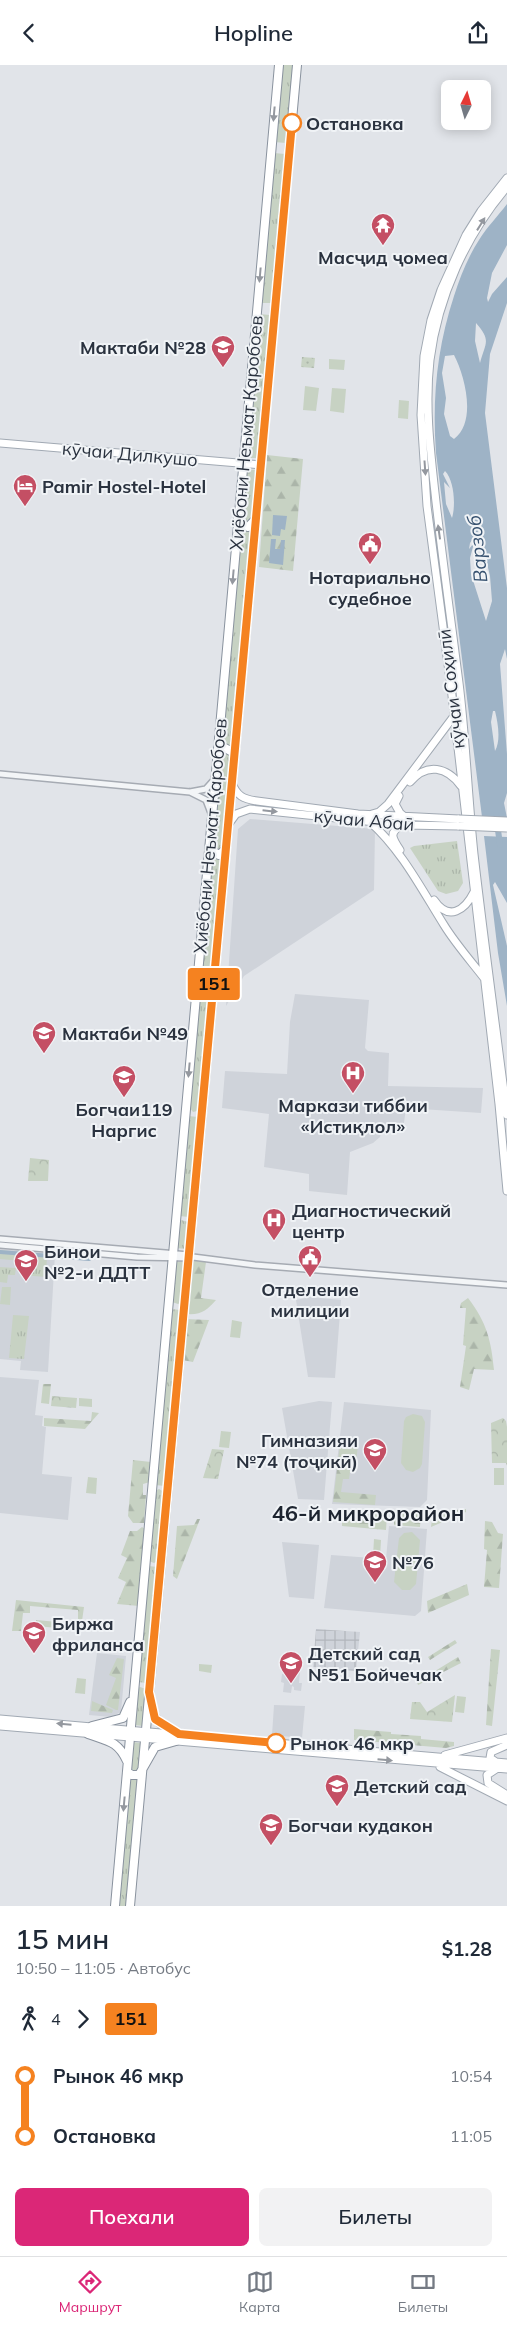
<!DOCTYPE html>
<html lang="ru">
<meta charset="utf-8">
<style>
body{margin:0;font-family:Mulish,sans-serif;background:#f2f2f3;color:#1f2937;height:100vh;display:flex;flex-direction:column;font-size:19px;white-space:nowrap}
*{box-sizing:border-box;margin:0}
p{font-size:16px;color:#747a83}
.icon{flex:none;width:28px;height:28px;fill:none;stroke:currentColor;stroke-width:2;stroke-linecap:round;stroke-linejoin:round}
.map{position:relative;height:1841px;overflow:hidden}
.sheet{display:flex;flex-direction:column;background:#fff;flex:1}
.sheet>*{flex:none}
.badge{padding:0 10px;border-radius:4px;font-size:18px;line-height:32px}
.needle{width:32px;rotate:5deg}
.tools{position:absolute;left:441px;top:15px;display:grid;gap:10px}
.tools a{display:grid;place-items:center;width:50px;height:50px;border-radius:8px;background:#fff;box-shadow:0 2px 12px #0003;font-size:25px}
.map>.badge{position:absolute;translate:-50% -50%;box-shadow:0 0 0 2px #fff}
.legs{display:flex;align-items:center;gap:8px;height:55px;padding:0 15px;font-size:16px}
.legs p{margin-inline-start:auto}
.headline{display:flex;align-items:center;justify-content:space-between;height:85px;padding:0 15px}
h1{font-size:28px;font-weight:600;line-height:38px}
.button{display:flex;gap:10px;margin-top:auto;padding:10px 15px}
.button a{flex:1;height:58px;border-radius:8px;background:#db2777;color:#fff;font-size:20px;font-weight:600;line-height:58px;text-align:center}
.button a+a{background:#f2f2f3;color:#1f2937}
ul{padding:0 15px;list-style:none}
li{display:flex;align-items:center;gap:18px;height:60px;font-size:19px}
li i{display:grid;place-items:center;width:8px;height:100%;margin:0 6px;background:currentColor}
li i::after{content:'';width:12px;height:12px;margin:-6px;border:4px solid;border-radius:50%;background:#fff}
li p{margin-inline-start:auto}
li:first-child i{background:linear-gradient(#0000 50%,currentColor 0)}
li:last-child i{background:linear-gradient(currentColor 50%,#0000 0)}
header{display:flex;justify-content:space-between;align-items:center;height:65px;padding:0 15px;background:#fff;font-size:22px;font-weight:600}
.menu{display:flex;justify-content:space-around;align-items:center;height:70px;border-top:1px solid #e0e1e3;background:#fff;font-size:14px;color:#747a83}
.menu a{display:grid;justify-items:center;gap:2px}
.menu .on{color:#db2777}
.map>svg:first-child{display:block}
.built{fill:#cfd3da}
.industrial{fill:url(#industrial-grid)}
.grass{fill:url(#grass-tufts)}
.forest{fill:url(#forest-firs)}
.park{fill:url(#park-crowns)}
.garden{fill:url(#garden-dots)}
.pitch{fill:#c7d2c3}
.water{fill:#9eb3c6;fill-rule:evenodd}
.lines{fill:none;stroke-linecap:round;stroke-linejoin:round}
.canal{stroke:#9eb3c6;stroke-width:4}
.river{stroke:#9eb3c6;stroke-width:6}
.minor-casing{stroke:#a6abb3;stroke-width:8}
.major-casing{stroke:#a1a9b3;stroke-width:9}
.highway-casing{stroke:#89929e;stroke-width:10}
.minor{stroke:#f3f5f7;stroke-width:5}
.major{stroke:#fff;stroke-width:7}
.highway{stroke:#fff;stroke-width:8}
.major-bridge-casing{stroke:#a1a9b3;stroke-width:9;stroke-linecap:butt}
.major-bridge{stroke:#fff;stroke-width:7}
.oneway{fill:#94989f}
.line-1-casing{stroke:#fff;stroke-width:11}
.line-1{stroke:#f58220;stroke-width:8}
.stop-1-dot{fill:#fff;stroke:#f58220;stroke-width:2.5}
.labels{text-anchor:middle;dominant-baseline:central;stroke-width:4;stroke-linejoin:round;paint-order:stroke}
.stop-label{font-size:18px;font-weight:bold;fill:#2a323f;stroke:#f0f3f6;text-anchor:start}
.poi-label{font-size:18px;font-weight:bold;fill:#2a323f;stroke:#f0f3f6;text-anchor:start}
.street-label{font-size:18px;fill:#2a323f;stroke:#f0f3f6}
.water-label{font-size:19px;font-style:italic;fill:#375270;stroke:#f0f3f6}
.district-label{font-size:22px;font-weight:bold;fill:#1d2430;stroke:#f0f3f6}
</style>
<header><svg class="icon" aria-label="back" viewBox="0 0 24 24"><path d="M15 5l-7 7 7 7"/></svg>Hopline<svg class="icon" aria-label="share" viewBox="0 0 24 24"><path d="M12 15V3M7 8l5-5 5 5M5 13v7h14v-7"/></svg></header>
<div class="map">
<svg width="507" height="1841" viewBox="0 0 507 1841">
<defs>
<pattern id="industrial-grid" width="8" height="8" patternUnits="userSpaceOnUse" patternTransform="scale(1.25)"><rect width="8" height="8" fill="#cfd3da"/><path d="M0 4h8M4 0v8" fill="none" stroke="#b2b6bc"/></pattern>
<pattern id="grass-tufts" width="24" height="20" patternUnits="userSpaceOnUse" patternTransform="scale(1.25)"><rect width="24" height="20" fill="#c7d2c3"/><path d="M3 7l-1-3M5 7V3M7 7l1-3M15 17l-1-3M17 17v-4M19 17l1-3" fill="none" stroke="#abb5a9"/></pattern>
<pattern id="forest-firs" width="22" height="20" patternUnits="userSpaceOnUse" patternTransform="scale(1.25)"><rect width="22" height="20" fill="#c7d2c3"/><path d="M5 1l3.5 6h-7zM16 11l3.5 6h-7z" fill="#abb5a9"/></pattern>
<pattern id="park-crowns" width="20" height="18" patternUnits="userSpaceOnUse" patternTransform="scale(1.25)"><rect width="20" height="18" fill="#c7d2c3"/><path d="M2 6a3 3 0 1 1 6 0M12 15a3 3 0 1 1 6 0" fill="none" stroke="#abb5a9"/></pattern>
<pattern id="garden-dots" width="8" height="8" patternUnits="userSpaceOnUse" patternTransform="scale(1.25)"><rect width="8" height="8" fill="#c7d2c3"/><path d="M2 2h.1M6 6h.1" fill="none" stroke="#abb5a9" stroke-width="1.8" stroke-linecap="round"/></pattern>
</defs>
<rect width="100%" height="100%" fill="#e1e4e9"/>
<path class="built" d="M250,754L375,764L374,825L244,911L226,941L238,764Z
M295,929L369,935L365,983L368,986L389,988L388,1021L483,1023L481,1048L406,1043L403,1065L382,1064L380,1072L373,1078L350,1087L347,1130L309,1126V1109L264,1102L269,1049L222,1043L225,1006L287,1009L290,957Z
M0,1184L55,1189L48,1307L20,1305L21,1296L0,1294Z
M310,1232L341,1235L335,1313L308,1312L296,1235Z
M0,1312L39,1315L35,1350L43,1351L42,1361L46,1362L42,1409L72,1412L68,1455L0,1448Z
M319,1336L332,1337L324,1435L298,1434L282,1343Z
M344,1337L431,1345L427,1435L420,1442L332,1439Z
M389,1461L427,1464L421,1546L415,1551L324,1543L331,1490L386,1494Z
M282,1477L319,1480L314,1534L289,1532Z
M97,1588L126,1591L121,1647L111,1652L89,1650Z
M292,1607H300L299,1618H302L301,1626L294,1625V1622L292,1621L291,1628L283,1627L284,1618L281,1617L282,1609L289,1610V1614H291Z
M274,1640L305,1641L302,1673L272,1670Z"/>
<path class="industrial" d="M316,1564L360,1567L356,1606L313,1602Z"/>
<path class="grass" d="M281,0H293L286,78L274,77Z
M274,88L285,89L273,238H261Z
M259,249L270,250L258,391L256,393H247Z
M246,404L256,405L251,455L247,458L242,455Z
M241,463L250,464L231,682L221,681Z
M226,687L230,689L221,785L219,786L213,784L221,689Z
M457,776L463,818L458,826L446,829L438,826L410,783L414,781Z
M212,790L221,791L199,1043L197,1046L193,1047L189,1042Z
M188,1051L198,1052L189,1152L179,1151Z
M181,1155L188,1157L186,1184L176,1183L179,1157Z
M0,1185L47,1190L46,1212L21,1210L22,1196L0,1194Z
M175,1196L185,1197L181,1238L178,1239L172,1237Z
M0,1202L16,1203L15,1210H8L7,1218L0,1217Z
M171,1244L180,1245L165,1421L155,1420Z
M13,1250L29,1251L24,1294L9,1293Z
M159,1424L164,1427L158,1496L154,1498L149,1496L155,1426Z
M148,1501L158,1502L147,1618L138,1617Z
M140,1622L146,1624L143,1661L134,1660L137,1624Z
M132,1677L142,1678L139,1705L137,1707L130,1703Z
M129,1711L139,1712L127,1841H117Z"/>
<path class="forest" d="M267,390L303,394L293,506L259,502Z
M196,1195L206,1197L201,1233L216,1235C207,1245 202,1250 187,1249L193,1197Z
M468,1233C487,1258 491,1275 494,1305L474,1304L469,1325L460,1322L466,1281L463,1280L466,1243H460L461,1238Z
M185,1254L209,1255L193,1297L182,1295Z
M43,1319H51L49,1339L41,1338Z
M92,1347L99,1348L85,1364L44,1361V1353L91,1356Z
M340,1379L358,1380L355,1407H350L349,1414H343L341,1427L376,1430L375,1440L333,1437Z
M133,1395L151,1397L150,1417L143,1419V1430H146L144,1458H133L128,1451Z
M466,1444V1447L431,1462L433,1447Z
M394,1447L421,1448L420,1462L394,1460Z
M351,1448L387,1450L386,1465L342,1461V1453H350Z
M197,1454H200L177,1514L173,1511L177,1461L194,1460Z
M485,1456L492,1457L498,1468L503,1469L499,1523L484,1522L487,1485L484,1484Z
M142,1462L145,1464L139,1541L117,1539L126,1517L118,1513L127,1493L121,1490L130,1466H137Z
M467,1519L469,1530L428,1548L427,1536Z
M16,1535L84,1542L82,1556H78V1545L30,1541V1548H23L21,1566H12Z
M36,1555L80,1559L79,1565L36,1561Z
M455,1575L457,1578L430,1595L428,1592Z
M491,1584L500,1585L492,1661L486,1660Z
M458,1592L461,1598L418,1620L417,1617Z
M117,1593L124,1594L118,1645H116L106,1640L116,1613L109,1610Z
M92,1636L113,1645L112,1648L91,1646Z
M354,1664L391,1667V1669L421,1671V1674L454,1677V1681L446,1683L354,1675Z"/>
<path class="park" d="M30,1093L49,1095L48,1116H28Z
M52,1331L77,1333L76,1343L51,1341Z
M503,1353L506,1356L507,1362V1401L506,1398H492L491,1358Z
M212,1384L224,1385L218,1414L203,1413Z
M455,1630L452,1657L410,1654L412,1637H420L427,1647Z"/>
<path class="garden" d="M302,292L315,293L314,303L301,302Z"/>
<path class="pitch" d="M329,294L345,295L344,305L329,304Z
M305,321L319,323L316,346L303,345Z
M332,323L346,324L344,348L330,346Z
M399,335L409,336L408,354L398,353Z
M2,1222H11L10,1240L0,1239Z
M232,1255L242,1257L240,1273L230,1272Z
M79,1333L92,1334V1342L79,1341Z
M413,1349L422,1351L425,1357L422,1399L420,1403L413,1407L406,1405L401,1398L404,1356L406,1352Z
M221,1366L231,1367L229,1383L219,1382Z
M494,1403H504V1420H494Z
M88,1412L97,1413L96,1429L86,1428Z
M412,1467L420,1475L416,1519L410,1525H402L394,1517L399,1473L404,1468Z
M374,1474L381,1475L380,1492L373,1491Z
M199,1599L212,1600L211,1608L199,1606Z
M77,1613L86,1614L85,1629L75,1628Z
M457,1631L466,1632L464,1648L455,1647Z"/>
<path class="water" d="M507,139V180L492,208L487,233L488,237L492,229L507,212V238L490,289L485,348L507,523V594L505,584L500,599L507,689V728L504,738L507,753L482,752L436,388C432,333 437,283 454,231C460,212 468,192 479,175C487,162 498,151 507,139ZM476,258C492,276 485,278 480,298L475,276ZM454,290C465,311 477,357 454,374L450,371L444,349L446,333L442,308L445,291ZM445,406C454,415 456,440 452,453L446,439L444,417L450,423L443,409ZM479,465L490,511L492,536L486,556L471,509L470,493L474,478L469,484L470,478ZM493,646H495C498,658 501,675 495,686L491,657Z
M273,450L287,451L285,465L281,464L280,471L272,470Z
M271,474H276L275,484H280L281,475H285L283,500L269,498Z
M484,771L507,772V838L495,817L493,820L507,881V941L498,888Z"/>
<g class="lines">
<path class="canal" d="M0,1187L89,1194"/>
<path class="river" d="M496,750L500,780"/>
<g class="minor-casing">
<path id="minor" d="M0,709L190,727L206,724L214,715
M190,727L206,735L211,748
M0,1174L189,1190L193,1192L255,1200L507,1220
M0,1180L137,1192L191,1193"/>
</g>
<g class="major-casing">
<path id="major" d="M507,113L481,146L466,170L441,225L431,255L424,291L421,350L427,441L451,622L499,1039L507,1126
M507,122C466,170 438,232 430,295C425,340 430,383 435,428C442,492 451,555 459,618C466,675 468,732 474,789C484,876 496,963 507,1050
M0,378L261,400
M410,717C427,697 447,702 461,721
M232,718C237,731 243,734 257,736L358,749L459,754
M399,731L395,739L400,748L405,752
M372,749L379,747L388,739L454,651
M369,756C401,784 422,825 444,860C455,878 470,895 484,913
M228,760L236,749L250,744L404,760L459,761
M400,785C392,773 388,767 403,760
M434,835C449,857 465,845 474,827
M0,1654L507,1698
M0,1661L507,1704
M445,1690L507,1673
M496,1697L490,1693L491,1687L507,1680
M440,1702L507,1736
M496,1704L487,1710L488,1718L507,1730"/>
</g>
<g class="highway-casing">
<path id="highway" d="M238,454L245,461L248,462L256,454
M217,688L225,683L234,688
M209,784L219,790L226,784
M151,1640C154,1658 164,1661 179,1669
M92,1661L123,1653L130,1637
M88,1669C108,1676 118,1676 127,1696
M127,1707L132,1710H139L155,1682L176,1676
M115,1841L279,0
M130,1841L297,0"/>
</g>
<use href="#minor" class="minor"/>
<use href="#major" class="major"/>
<use href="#highway" class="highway"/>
<g class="major-bridge-casing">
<path id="major-bridge" d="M459,754L507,756
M459,761L507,763"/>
</g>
<use href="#major-bridge" class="major-bridge"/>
</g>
<defs><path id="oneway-solid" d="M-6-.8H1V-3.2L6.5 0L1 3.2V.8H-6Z" transform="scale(1.25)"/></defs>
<g class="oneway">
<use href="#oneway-solid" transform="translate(274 49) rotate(95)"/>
<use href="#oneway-solid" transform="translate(481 159) rotate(-58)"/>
<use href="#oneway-solid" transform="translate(260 210) rotate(95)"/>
<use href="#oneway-solid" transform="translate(425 403) rotate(86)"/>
<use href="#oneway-solid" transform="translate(439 467) rotate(-98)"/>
<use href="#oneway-solid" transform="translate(233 512) rotate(95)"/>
<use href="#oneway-solid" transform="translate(270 746) rotate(6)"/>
<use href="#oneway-solid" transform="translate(189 1005) rotate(95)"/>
<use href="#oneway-solid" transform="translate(64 1659) rotate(-175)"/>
<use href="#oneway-solid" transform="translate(385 1695) rotate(5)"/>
<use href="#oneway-solid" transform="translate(124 1739) rotate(95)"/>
</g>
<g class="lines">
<g class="line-1-casing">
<path id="line-1" d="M276,1678L179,1669L155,1654L149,1627L292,58"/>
</g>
<use href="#line-1" class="line-1"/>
</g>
<defs>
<g id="temple-pin" transform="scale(1.25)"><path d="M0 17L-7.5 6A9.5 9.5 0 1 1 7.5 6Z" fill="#c44f64" stroke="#f0f3f6"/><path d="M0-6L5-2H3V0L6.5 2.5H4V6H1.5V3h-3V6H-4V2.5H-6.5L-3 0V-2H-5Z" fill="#fff"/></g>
<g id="school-pin" transform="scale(1.25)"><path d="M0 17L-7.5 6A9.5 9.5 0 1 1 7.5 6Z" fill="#c44f64" stroke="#f0f3f6"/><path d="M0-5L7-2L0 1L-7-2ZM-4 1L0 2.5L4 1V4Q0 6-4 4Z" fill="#fff"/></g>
<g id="hotel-pin" transform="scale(1.25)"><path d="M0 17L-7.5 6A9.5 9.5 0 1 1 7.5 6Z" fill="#c44f64" stroke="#f0f3f6"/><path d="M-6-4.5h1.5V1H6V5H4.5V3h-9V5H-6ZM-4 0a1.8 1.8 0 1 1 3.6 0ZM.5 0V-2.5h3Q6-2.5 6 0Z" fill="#fff"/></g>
<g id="civic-pin" transform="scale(1.25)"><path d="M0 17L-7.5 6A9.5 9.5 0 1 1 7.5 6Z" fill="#c44f64" stroke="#f0f3f6"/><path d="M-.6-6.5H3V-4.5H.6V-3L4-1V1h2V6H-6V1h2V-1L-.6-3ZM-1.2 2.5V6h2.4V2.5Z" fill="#fff"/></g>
<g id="hospital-pin" transform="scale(1.25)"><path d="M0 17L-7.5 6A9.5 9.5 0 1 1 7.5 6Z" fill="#c44f64" stroke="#f0f3f6"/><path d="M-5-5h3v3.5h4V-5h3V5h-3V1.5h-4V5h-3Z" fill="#fff"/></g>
<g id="university-pin" transform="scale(1.25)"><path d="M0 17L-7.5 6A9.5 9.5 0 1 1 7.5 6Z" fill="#c44f64" stroke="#f0f3f6"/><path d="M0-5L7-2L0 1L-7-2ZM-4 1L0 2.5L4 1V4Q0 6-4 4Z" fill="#fff"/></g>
</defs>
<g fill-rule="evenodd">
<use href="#temple-pin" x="383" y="160"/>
<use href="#school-pin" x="223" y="282"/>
<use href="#hotel-pin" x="25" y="421"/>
<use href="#civic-pin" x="370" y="479"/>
<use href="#school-pin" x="44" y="968"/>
<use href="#hospital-pin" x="353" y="1008"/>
<use href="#school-pin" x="124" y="1012"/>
<use href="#hospital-pin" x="274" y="1155"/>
<use href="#civic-pin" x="310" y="1192"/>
<use href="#university-pin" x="26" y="1196"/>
<use href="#school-pin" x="375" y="1385"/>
<use href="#school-pin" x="375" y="1497"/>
<use href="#university-pin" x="34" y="1568"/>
<use href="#school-pin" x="291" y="1598"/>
<use href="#school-pin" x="337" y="1721"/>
<use href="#school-pin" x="271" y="1760"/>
</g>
<g class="stop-1-dot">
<circle cx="292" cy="58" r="9"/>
<circle cx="276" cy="1678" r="9"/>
</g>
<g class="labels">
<g class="stop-label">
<text x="306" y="58">Остановка</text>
<text x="290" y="1678">Рынок 46 мкр</text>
</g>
<g class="poi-label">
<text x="383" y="192" text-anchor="middle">Масҷид ҷомеа</text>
<text x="206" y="282" text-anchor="end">Мактаби №28</text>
<text x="42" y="421">Pamir Hostel-Hotel</text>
<text x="370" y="512" text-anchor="middle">Нотариально<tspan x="370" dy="21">судебное</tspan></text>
<text x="62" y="968">Мактаби №49</text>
<text x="353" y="1040" text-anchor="middle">Маркази тиббии<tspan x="353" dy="21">«Истиқлол»</tspan></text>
<text x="124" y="1044" text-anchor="middle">Богчаи119<tspan x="124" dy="21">Наргис</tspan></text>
<text x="292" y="1145">Диагностический<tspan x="292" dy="21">центр</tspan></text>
<text x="44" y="1186">Бинои<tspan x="44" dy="21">№2-и ДДТТ</tspan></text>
<text x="310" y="1224" text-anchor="middle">Отделение<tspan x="310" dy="21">милиции</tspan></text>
<text x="358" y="1375" text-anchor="end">Гимназияи<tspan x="358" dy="21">№74 (тоҷикӣ)</tspan></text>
<text x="392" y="1497">№76</text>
<text x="52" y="1558">Биржа<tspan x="52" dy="21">фриланса</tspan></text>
<text x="308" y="1588">Детский сад<tspan x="308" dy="21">№51 Бойчечак</tspan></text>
<text x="354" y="1721">Детский сад</text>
<text x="288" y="1760">Богчаи кудакон</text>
</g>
<g class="street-label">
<text transform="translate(246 368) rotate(-85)">Хиёбони Неъмат Қаробоев</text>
<text transform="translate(130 389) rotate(5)">кӯчаи Дилкушо</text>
<text transform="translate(451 624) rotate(-97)">кӯчаи Соҳилӣ</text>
<text transform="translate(364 755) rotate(5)">кӯчаи Абаӣ</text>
<text transform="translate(210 771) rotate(-85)">Хиёбони Неъмат Қаробоев</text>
</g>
<g class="water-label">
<text transform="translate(477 484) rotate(-96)">Варзоб</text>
</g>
<g class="district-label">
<text x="368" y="1448">46-й микрорайон</text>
</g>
</g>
</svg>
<div class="tools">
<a><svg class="needle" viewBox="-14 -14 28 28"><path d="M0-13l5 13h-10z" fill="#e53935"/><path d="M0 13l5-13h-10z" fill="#747a83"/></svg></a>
</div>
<b class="badge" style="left:214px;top:919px;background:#f58220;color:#111">151</b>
</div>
<section class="sheet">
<div class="headline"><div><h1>15 мин</h1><p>10:50 – 11:05 · Автобус</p></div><b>$1.28</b></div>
<div class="legs"><svg class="icon" aria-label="walk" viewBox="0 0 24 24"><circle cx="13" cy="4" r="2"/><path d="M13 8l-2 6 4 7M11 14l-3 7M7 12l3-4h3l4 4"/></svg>4<svg class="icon" aria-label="forward" viewBox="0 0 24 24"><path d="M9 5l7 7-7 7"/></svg><b class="badge" style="background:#f58220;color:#111">151</b></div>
<ul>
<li><i style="color:#f58220"></i><b>Рынок 46 мкр</b><p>10:54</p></li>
<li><i style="color:#f58220"></i><b>Остановка</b><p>11:05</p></li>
</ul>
<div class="button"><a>Поехали</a><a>Билеты</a></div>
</section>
<nav class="menu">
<a class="on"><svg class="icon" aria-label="directions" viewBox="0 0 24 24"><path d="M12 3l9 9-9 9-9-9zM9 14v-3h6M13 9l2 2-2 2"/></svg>Маршрут</a>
<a><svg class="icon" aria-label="map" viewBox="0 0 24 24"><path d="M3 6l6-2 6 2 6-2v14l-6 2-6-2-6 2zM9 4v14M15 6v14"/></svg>Карта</a>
<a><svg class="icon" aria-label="tickets" viewBox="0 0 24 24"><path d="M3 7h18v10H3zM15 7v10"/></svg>Билеты</a>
</nav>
